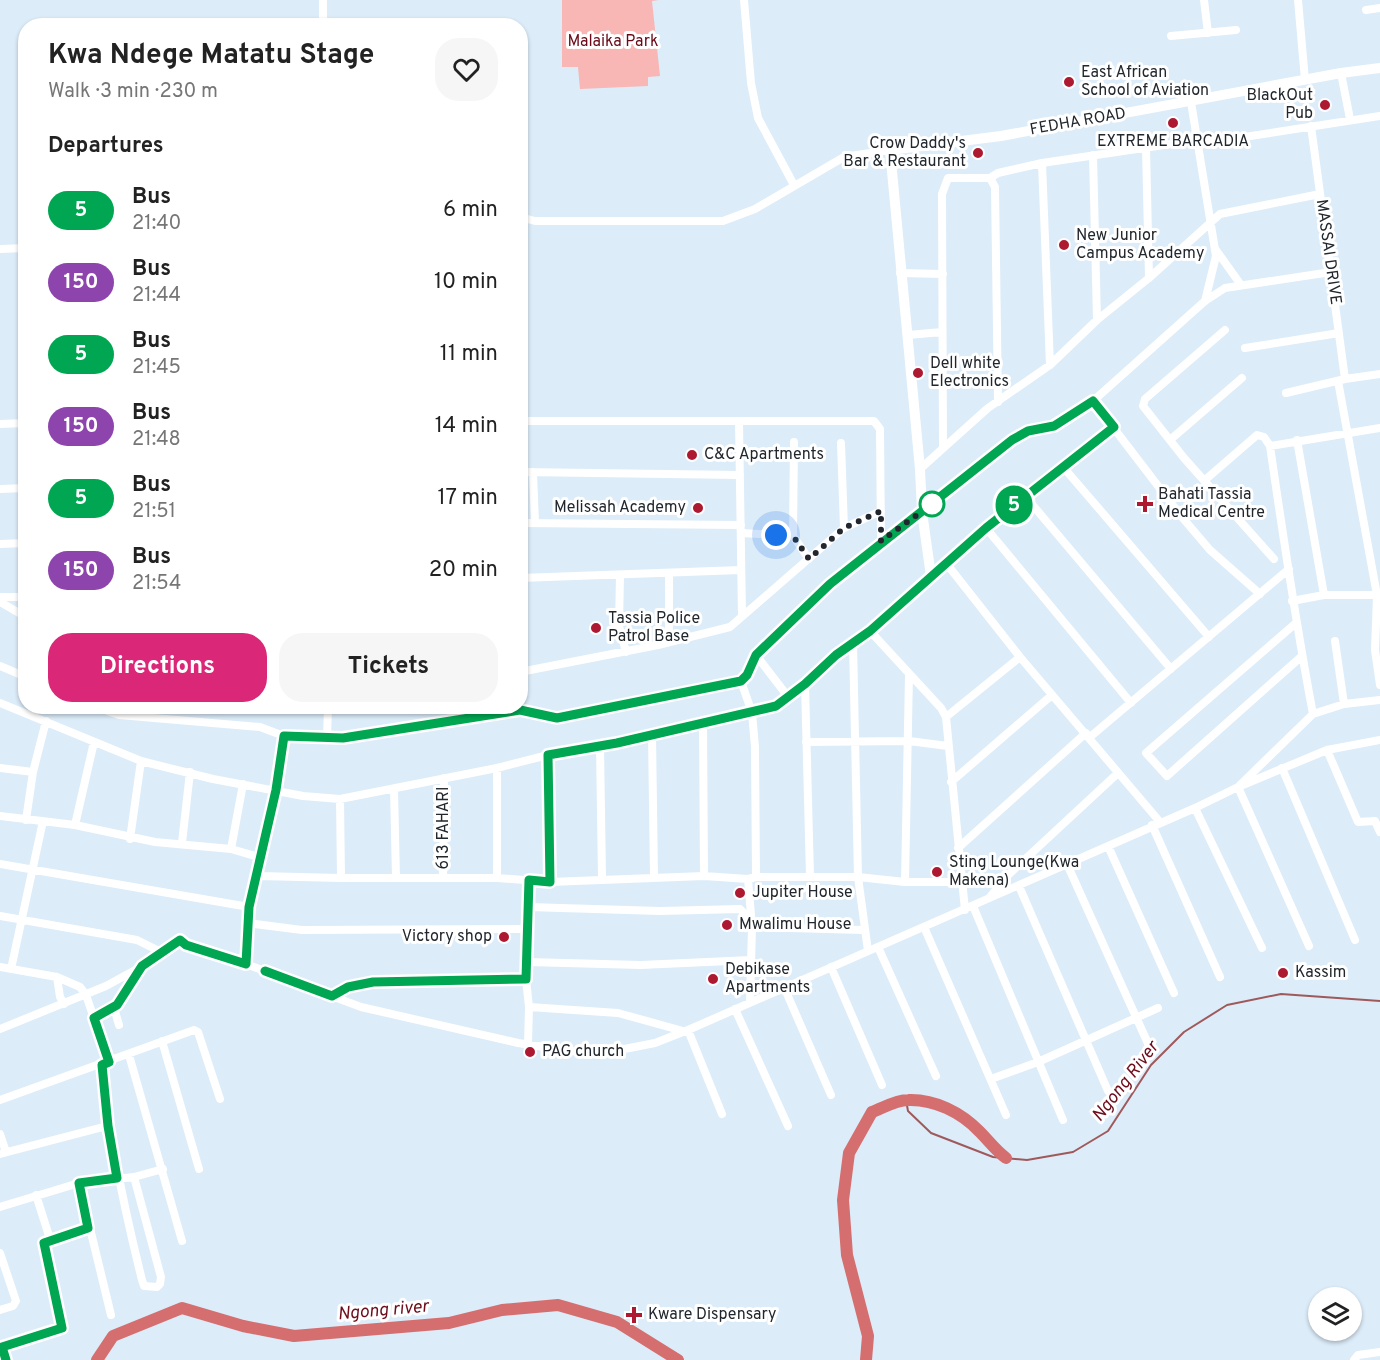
<!DOCTYPE html>
<meta charset="utf-8">
<style>
body{margin:0;font-family:Overpass,sans-serif;background:#f6f6f6;color:#222;height:100vh;display:flex;flex-direction:column;font-size:22px;white-space:nowrap}
*{box-sizing:border-box;margin:0}
p{font-size:20px;color:#767676}
.icon{flex:none;width:33px;height:33px;fill:none;stroke:currentColor;stroke-width:2;stroke-linecap:round;stroke-linejoin:round}
.map{position:relative;flex:1;overflow:hidden}
.panel{position:absolute;left:18px;top:18px;width:510px;height:696px;display:flex;flex-direction:column;background:#fff;border-radius:24px;box-shadow:0 2px 4px #0004}
.panel>*{flex:none}
.badge{padding:0 12px;border-radius:20px;font-size:21px;line-height:39px}
.buttons{position:absolute;left:1308px;top:1287px;display:grid;gap:12px}
.buttons a{display:grid;place-items:center;width:54px;height:54px;border-radius:50%;background:#fff;box-shadow:0 2px 4px #0004;font-size:30px}
.you{position:absolute;width:30px;height:30px;margin:-15px;border:4px solid #fff;border-radius:50%;background:#1a73e8;box-shadow:0 0 0 9px #1a73e833}
.map>.badge{position:absolute;translate:-50% -50%;box-shadow:0 0 0 3px #fff}
h2{padding:0 30px;font-size:22px;line-height:54px}
.round{display:grid;place-items:center;flex:none;width:63px;height:63px;border-radius:24px;background:#f6f6f6}
.overview{display:flex;align-items:center;justify-content:space-between;height:102px;padding:0 30px}
h1{font-size:28px;font-weight:700;line-height:45px}
.button{display:flex;gap:12px;margin-top:auto;padding:12px 30px}
.button a{flex:1;height:69px;border-radius:24px;background:#db2777;color:#fff;font-size:24px;font-weight:700;line-height:69px;text-align:center}
.button a+a{background:#f6f6f6;color:#222}
ul{padding:0;list-style:none}
li{display:flex;align-items:center;gap:18px;height:72px;padding:0 30px}
li div{flex:1}
li b{display:block;font-size:22px}
li em{font-style:normal}
li .badge{min-width:66px;font-weight:700;text-align:center}
.map>svg:first-child{display:block}
.green{fill:#f8b6b5}
.lines{fill:none;stroke-linecap:round;stroke-linejoin:round}
.stream{stroke:#9f595b;stroke-width:2}
.river{stroke:#d56e6f;stroke-width:12}
.street{stroke:#fff;stroke-width:8}
.secondary{stroke:#fff;stroke-width:10}
.line-casing{stroke:#fff;stroke-width:14}
.line{stroke:#00a651;stroke-width:9}
.walk{stroke:#21272c;stroke-width:6;stroke-dasharray:0 10.8}
.poi-dot{fill:#ad1930;stroke:#fff;stroke-width:2}
.stop-dot{fill:#fff;stroke:#00a651;stroke-width:3}
.labels{text-anchor:middle;dominant-baseline:central;stroke-width:6;stroke-linejoin:round;paint-order:stroke}
.park-label{font-size:16px;fill:#6a0818;stroke:#fff}
.poi-label{font-size:16px;fill:#21272c;stroke:#fff;text-anchor:start}
.street-label{font-size:16px;fill:#21272c;stroke:#fff}
.water-label{font-size:18px;font-style:italic;fill:#6d0c1b;stroke:#fff}
</style>
<div class="map">
<svg width="1380" height="1360" viewBox="0 0 1380 1360">
<rect width="100%" height="100%" fill="#dcecf9"/>
<path class="green" d="M562,0H659L652,1L660,76L648,77V86L580,89L578,67H562Z"/>
<g class="lines">
<path class="stream" d="M906,1100L908,1111L931,1133L993,1157L1027,1160L1073,1152L1108,1131L1151,1065L1184,1032L1227,1005L1281,994L1380,1001"/>
<path class="river" d="M97,1360L113,1336L182,1308L243,1326L294,1336L449,1323L502,1310L558,1305L617,1322L678,1360
M866,1360L868,1336L847,1255L843,1200L849,1153L872,1112C883,1108 896,1100 908,1100C934,1099 961,1112 980,1132C989,1141 995,1150 1006,1158"/>
<path class="street" d="M744,0L751,83L758,118L794,185
M1204,0L1208,33
M1298,0L1305,80
M1366,10L1380,8
M323,26V0
M1171,36L1236,30
M1341,73L1350,119
M1191,102L1216,256L1205,301
M1311,126L1345,379
M1199,144L1380,116
M1146,148L1149,278
M1093,155L1097,320
M990,178L998,173L1042,163
M520,217L535,221H723L755,209L844,157L890,150
M0,249L26,248
M1216,250L1241,285
M900,273L943,274
M1225,330L1145,399L1143,406L1184,458L1274,559
M908,335L942,332
M1245,348L1339,333
M1050,365L1042,163L1198,140
M1338,381L1377,595L1375,650L1380,685
M1286,393L1345,379L1380,374
M1093,401L1181,516L1210,550L1260,594
M520,421H874L880,429L881,541
M739,421L742,616
M0,424L26,423
M1170,440L1242,378
M1297,440L1324,595
M841,443L844,528
M943,446L942,194L948,178H990L995,187L998,402
M1270,446L1380,428
M1064,468L1209,637
M920,469L988,408L1050,365L1097,320L1149,278L1220,214L1320,194
M520,472L740,475
M533,472L535,523
M1205,480L1257,435L1264,437L1270,446C1283,536 1296,625 1313,714
M0,489L26,488
M1025,496L1171,669
M520,523L741,525
M986,528L1131,703
M741,533L793,536L809,559
M793,536L794,442
M0,544L26,543
M946,563L1020,657L1160,822
M620,575L619,626L626,652
M520,578L741,570
M0,597H26
M1292,601L1324,595H1377
M0,602L26,617
M1296,623L1146,753L1167,776L1302,656
M870,631L941,708L946,717L965,910
M1335,641L1344,704
M669,642V573
M853,643L858,877L868,951
M756,655L789,698
M0,666L26,677
M520,672L658,645L730,627L844,528L881,511
M741,681L752,713L755,747L756,877
M805,684L810,876
M0,703L141,761L213,779L303,796L340,799L497,768L548,755L600,746L752,713L776,706L796,692L835,655L870,631L986,528L1114,427
M93,706L119,715L260,727L284,736L343,738L520,710L557,718L741,681L747,675L756,655L830,584L1012,440L1028,431L1054,426L1093,401L1205,301L1225,288L1331,272
M946,717L1020,657
M703,723L704,876
M652,735L654,877
M1090,737L1289,569
M327,738L328,706
M806,742L909,741L948,746
M600,746L602,878
M1327,750L1358,822L1375,821L1380,832
M548,755L550,882
M0,768L33,772
M1282,768L1355,940
M951,782L1052,695
M394,789L396,878
M340,799L341,878H497L550,882L704,876L748,879L756,877H858L905,882H961
M1195,808L1262,948
M0,816L75,825L155,842L231,849L262,858
M26,820L33,772L46,721
M75,825L94,742
M1152,825L1220,977
M130,839L141,761
M182,843L190,772
M1108,846L1174,993
M958,848L1086,733
M231,849L243,784
M0,864L249,907
M1067,864L1150,1048
M258,876L341,878
M443,878L444,778
M497,878V768
M748,879L752,927L863,930
M529,880L526,979L529,1007L618,1013L683,1031
M905,882L909,674
M1019,886L1108,1091
M990,897L1007,876L1118,773
M973,906L1063,1120
M528,907L660,911L740,909L750,919L752,927L750,1002
M0,916L137,940L161,952
M247,923L302,930L527,929
M924,927L1006,1115
M1309,946L1238,787L1327,750L1380,740
M878,947L936,1076
M527,962L641,965L751,960
M246,964L249,907L276,790L284,736
M0,967L57,977L60,997L64,1004
M831,967L882,1085
M11,969L43,821
M57,977L80,987L86,995L109,1062
M784,987L831,1095
M332,996L348,987L373,982L526,979
M114,1008L119,1025
M735,1009L788,1126
M94,1018L117,1005L141,969
M0,1029L106,986L139,968L180,940L186,945L246,964L361,1007L518,1043L571,1051L604,1053L655,1043L688,1030L1195,808L1238,787L1313,714L1344,704L1380,700
M688,1030L722,1114
M162,1041L199,1169
M528,1044L529,1007
M129,1055L182,1241
M102,1065C109,1138 124,1208 142,1280L144,1286L157,1287L160,1284L161,1277L134,1177
M991,1079L1038,1062L1158,1008
M0,1100L194,1030L198,1032L220,1099
M0,1134L6,1152
M0,1154L107,1126
M36,1195L50,1239
M0,1207L79,1183
M0,1253L16,1301L13,1306L0,1310
M111,1315L79,1183L134,1177L163,1169
M2,1347L6,1360
M0,1348L62,1328L43,1243L88,1228
M1354,1360L1358,1355L1380,1352"/>
<path class="secondary" d="M931,576L922,512L920,469L890,150L1001,136L1341,73L1380,68"/>
</g>
<g class="lines">
<g class="line-casing">
<path id="line" d="M6,1360L2,1347L62,1328L44,1243L88,1228L79,1183L117,1178L108,1126L102,1065L109,1062L94,1018L117,1005L142,966L180,940L186,945L246,964L249,907L276,790L284,736L343,738L520,710L557,718L741,681L747,675L756,655L830,584L1012,440L1028,431L1054,426L1093,401L1114,427L986,528L870,631L836,655L805,684L776,706L617,743L548,755L550,882L529,880L526,979L373,982L348,987L332,996L265,971"/>
</g>
<use href="#line" class="line"/>
<path class="walk" d="M776,535L793,536L809,559L844,528L881,511V541L939,499L932,504"/>
</g>
<g class="poi-dot">
<circle cx="1069" cy="82" r="6"/>
<circle cx="1325" cy="105" r="6"/>
<circle cx="1173" cy="123" r="6"/>
<circle cx="978" cy="153" r="6"/>
<circle cx="1064" cy="245" r="6"/>
<circle cx="918" cy="373" r="6"/>
<circle cx="692" cy="455" r="6"/>
<path d="M1142 495h6v6h6v6h-6v6h-6v-6h-6v-6h6z"/>
<circle cx="698" cy="508" r="6"/>
<circle cx="596" cy="628" r="6"/>
<circle cx="937" cy="872" r="6"/>
<circle cx="740" cy="893" r="6"/>
<circle cx="727" cy="925" r="6"/>
<circle cx="504" cy="937" r="6"/>
<circle cx="1283" cy="973" r="6"/>
<circle cx="713" cy="979" r="6"/>
<circle cx="530" cy="1052" r="6"/>
<path d="M631 1306h6v6h6v6h-6v6h-6v-6h-6v-6h6z"/>
</g>
<circle class="stop-dot" cx="932" cy="504" r="12"/>
<g class="labels">
<g class="park-label">
<text x="613" y="42">Malaika Park</text>
</g>
<g class="poi-label">
<text x="1081" y="73">East African<tspan x="1081" dy="18">School of Aviation</tspan></text>
<text x="1313" y="96" text-anchor="end">BlackOut<tspan x="1313" dy="18">Pub</tspan></text>
<text x="1173" y="142" text-anchor="middle">EXTREME BARCADIA</text>
<text x="966" y="144" text-anchor="end">Crow Daddy's<tspan x="966" dy="18">Bar &amp; Restaurant</tspan></text>
<text x="1076" y="236">New Junior<tspan x="1076" dy="18">Campus Academy</tspan></text>
<text x="930" y="364">Dell white<tspan x="930" dy="18">Electronics</tspan></text>
<text x="704" y="455">C&amp;C Apartments</text>
<text x="1158" y="495">Bahati Tassia<tspan x="1158" dy="18">Medical Centre</tspan></text>
<text x="686" y="508" text-anchor="end">Melissah Academy</text>
<text x="608" y="619">Tassia Police<tspan x="608" dy="18">Patrol Base</tspan></text>
<text x="949" y="863">Sting Lounge(Kwa<tspan x="949" dy="18">Makena)</tspan></text>
<text x="752" y="893">Jupiter House</text>
<text x="739" y="925">Mwalimu House</text>
<text x="492" y="937" text-anchor="end">Victory shop</text>
<text x="725" y="970">Debikase<tspan x="725" dy="18">Apartments</tspan></text>
<text x="1295" y="973">Kassim</text>
<text x="542" y="1052">PAG church</text>
<text x="648" y="1315">Kware Dispensary</text>
</g>
<g class="street-label">
<text transform="translate(1078 122) rotate(-10)">FEDHA ROAD</text>
<text transform="translate(1328 252) rotate(82)">MASSAI DRIVE</text>
<text transform="translate(444 828) rotate(-90)">613 FAHARI</text>
</g>
<g class="water-label">
<text transform="translate(1126 1082) rotate(-52)">Ngong River</text>
<text transform="translate(383 1311) rotate(-5)">Ngong river</text>
</g>
</g>
</svg>
<div class="buttons">
<a><svg class="icon" aria-label="layers" viewBox="0 0 24 24"><path d="M12 4l9 5-9 5-9-5zM3 14l9 5 9-5"/></svg></a>
</div>
<div class="you" style="left:776px;top:535px"></div>
<b class="badge" style="left:1014px;top:505px;background:#00a651;color:#fff">5</b>
<section class="panel">
<div class="overview"><div><h1>Kwa Ndege Matatu Stage</h1><p>Walk · 3 min · 230 m</p></div><a class="round"><svg class="icon" aria-label="heart" viewBox="0 0 24 24"><path d="M12 20l-8-8c-3-5 5-10 8-4 3-6 11-1 8 4z"/></svg></a></div>
<h2>Departures</h2>
<ul>
<li><span class="badge" style="background:#00a651;color:#fff">5</span><div><b>Bus</b><p>21:40</p></div><em>6 min</em></li>
<li><span class="badge" style="background:#8e44ad;color:#fff">150</span><div><b>Bus</b><p>21:44</p></div><em>10 min</em></li>
<li><span class="badge" style="background:#00a651;color:#fff">5</span><div><b>Bus</b><p>21:45</p></div><em>11 min</em></li>
<li><span class="badge" style="background:#8e44ad;color:#fff">150</span><div><b>Bus</b><p>21:48</p></div><em>14 min</em></li>
<li><span class="badge" style="background:#00a651;color:#fff">5</span><div><b>Bus</b><p>21:51</p></div><em>17 min</em></li>
<li><span class="badge" style="background:#8e44ad;color:#fff">150</span><div><b>Bus</b><p>21:54</p></div><em>20 min</em></li>
</ul>
<div class="button"><a>Directions</a><a>Tickets</a></div>
</section>
</div>
